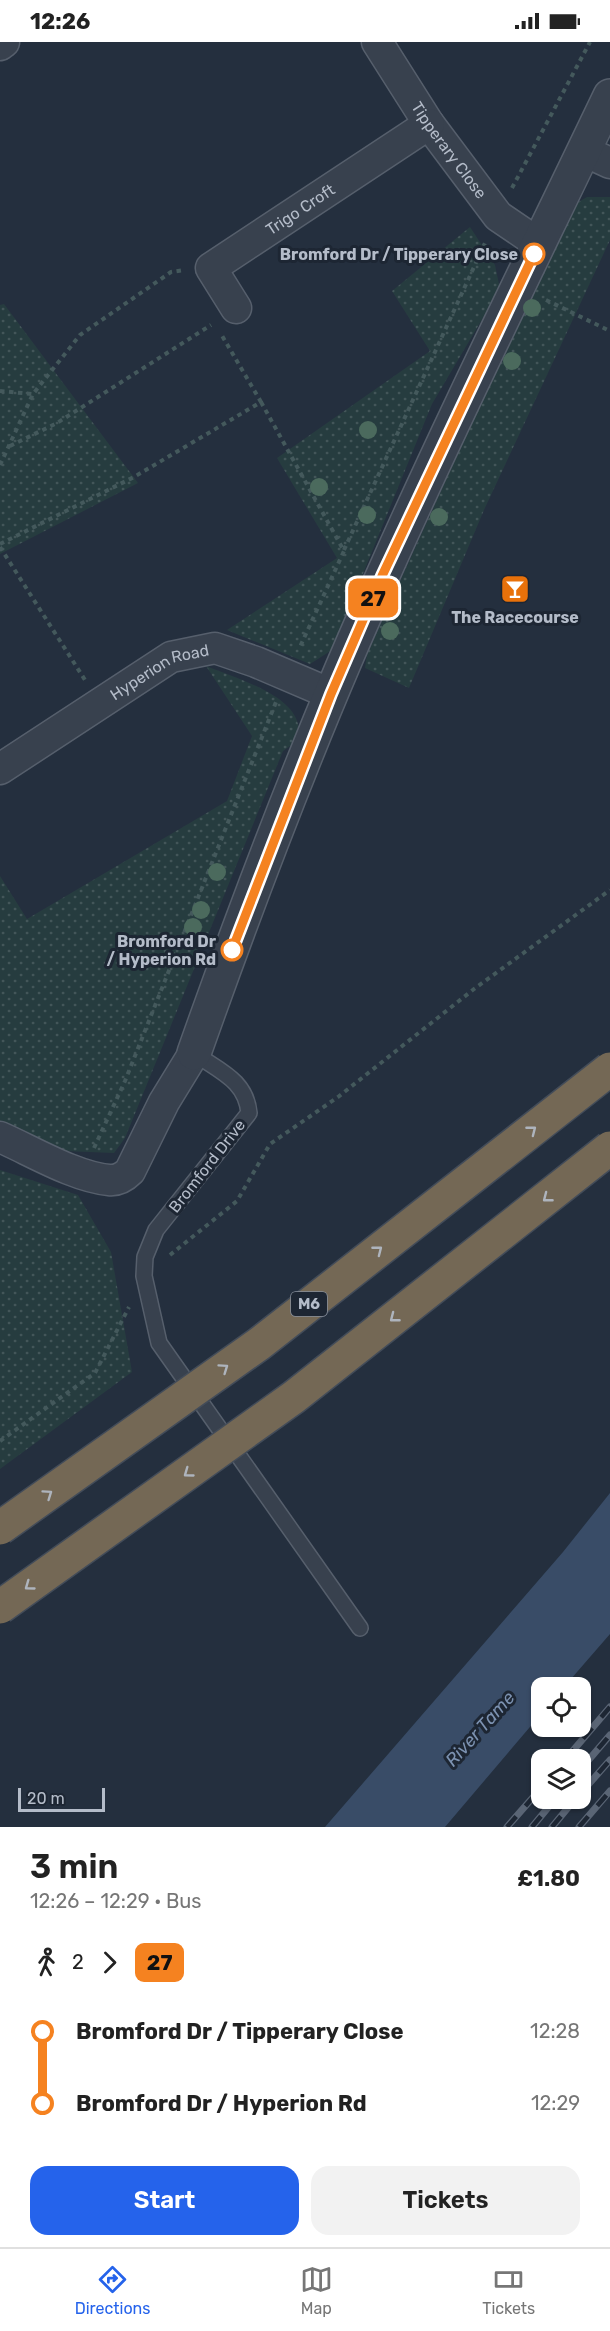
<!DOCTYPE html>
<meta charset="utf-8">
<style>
body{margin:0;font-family:Rubik,sans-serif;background:#f2f2f2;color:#222;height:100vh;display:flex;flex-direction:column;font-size:22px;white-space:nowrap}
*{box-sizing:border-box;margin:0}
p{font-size:20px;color:#767676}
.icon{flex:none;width:33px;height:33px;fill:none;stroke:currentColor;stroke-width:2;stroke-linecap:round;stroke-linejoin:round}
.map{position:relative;height:1785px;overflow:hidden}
.panel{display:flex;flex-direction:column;background:#fff;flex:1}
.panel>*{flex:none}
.badge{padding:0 12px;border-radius:9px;font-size:21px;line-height:39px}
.tools{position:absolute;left:531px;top:1635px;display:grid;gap:12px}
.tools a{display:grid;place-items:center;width:60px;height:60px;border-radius:12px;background:#fff;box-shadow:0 2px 4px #0004;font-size:30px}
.scale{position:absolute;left:18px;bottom:15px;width:87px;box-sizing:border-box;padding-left:6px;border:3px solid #b4bcc9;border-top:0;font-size:16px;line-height:21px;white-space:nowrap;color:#b4bcc9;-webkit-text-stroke:4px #1d2633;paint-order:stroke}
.map>.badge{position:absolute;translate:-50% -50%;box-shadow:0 0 0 3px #fff}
.legs{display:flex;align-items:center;gap:9px;height:66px;padding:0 30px;font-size:20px}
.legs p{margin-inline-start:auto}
.summary{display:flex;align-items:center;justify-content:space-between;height:102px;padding:0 30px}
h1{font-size:33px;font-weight:600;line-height:45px}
.primary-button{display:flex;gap:12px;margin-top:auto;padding:12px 30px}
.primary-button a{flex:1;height:69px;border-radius:18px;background:#2563eb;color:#fff;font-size:24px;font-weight:600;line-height:69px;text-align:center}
.primary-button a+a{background:#f2f2f2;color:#222}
ul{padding:0 30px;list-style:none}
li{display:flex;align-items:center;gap:21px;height:72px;font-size:22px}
li i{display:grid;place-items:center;width:9px;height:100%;margin:0 8px;background:currentColor}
li i::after{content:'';width:15px;height:15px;margin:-8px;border:4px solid;border-radius:50%;background:#fff}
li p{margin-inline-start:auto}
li:first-child i{background:linear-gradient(#0000 50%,currentColor 0)}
li:last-child i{background:linear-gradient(currentColor 50%,#0000 0)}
.status{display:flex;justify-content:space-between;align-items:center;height:42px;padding:0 30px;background:#fff;direction:ltr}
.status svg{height:16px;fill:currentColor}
.menu{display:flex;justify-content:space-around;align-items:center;height:84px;border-top:2px solid #e0e0e0;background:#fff;font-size:16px;color:#767676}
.menu a{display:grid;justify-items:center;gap:3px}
.menu .current{color:#2563eb}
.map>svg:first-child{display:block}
.green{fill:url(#green-dots)}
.water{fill:#394c67}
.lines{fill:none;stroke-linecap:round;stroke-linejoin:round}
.service-casing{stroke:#565f6c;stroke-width:18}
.minor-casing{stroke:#565f6c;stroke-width:33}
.tertiary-casing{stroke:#565f6c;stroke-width:36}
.path{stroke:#44595c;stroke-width:4;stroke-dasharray:4.5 4.5;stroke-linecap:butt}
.service{stroke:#38414e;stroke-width:15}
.minor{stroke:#38414e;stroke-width:30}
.tertiary{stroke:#38414e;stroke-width:33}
.rail-casing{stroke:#5a6575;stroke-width:7}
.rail{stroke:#1d2633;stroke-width:4.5;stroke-dasharray:14;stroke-linecap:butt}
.motorway-bridge-casing{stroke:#434c59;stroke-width:36;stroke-linecap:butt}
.motorway-bridge{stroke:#746855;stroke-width:33}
.tree{fill:#4b6a5d}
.oneway{stroke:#aeb4bd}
.line-1-casing{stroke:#fff;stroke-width:14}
.line-1{stroke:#f58220;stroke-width:9}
.stop-1-dot{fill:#fff;stroke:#f58220;stroke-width:3}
.labels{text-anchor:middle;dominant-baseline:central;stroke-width:6;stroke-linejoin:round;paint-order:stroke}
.shield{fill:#1d2633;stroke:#878f9c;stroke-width:1.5}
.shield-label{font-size:15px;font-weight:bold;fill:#b4bcc9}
.street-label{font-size:16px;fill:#b4bcc9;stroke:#1d2633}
.stop-label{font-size:16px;font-weight:bold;fill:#b4bcc9;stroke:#1d2633;text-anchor:end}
.poi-label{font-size:16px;font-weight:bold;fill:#b4bcc9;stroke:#1d2633}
.water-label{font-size:18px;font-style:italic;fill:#7c92b1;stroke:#1d2633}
</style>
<div class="status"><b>12:26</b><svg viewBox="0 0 49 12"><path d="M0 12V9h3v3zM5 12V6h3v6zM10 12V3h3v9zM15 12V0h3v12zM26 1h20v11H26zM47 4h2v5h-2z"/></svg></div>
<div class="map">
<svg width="610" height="1785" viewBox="0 0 610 1785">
<defs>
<pattern id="green-dots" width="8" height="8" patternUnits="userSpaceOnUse" patternTransform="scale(1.5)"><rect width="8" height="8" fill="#263c3f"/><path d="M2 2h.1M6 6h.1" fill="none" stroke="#435659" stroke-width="1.8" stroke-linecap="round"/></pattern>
</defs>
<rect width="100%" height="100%" fill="#242f3e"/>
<path class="green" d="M587,155H610V198L484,468L409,646L365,626L367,612L519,277L575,162Z
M470,185L495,223L500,247L432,362L332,608L310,622L227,588L337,516L277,416L430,309L392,249Z
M4,262L138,441L0,512V263Z
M206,624C232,635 291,651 298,682C299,687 297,695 296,700L283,709L125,1096L114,1111L64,1109L0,1080V834L27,877L227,759L252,694Z
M0,1128L78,1153L111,1210L132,1330L0,1427Z"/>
<path class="water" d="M610,1451V1592L564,1645L542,1646L541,1672L445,1785H325L563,1510Z"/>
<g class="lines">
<g class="service-casing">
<path id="service" d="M194,1011C219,1029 246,1038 249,1071L156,1188L145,1215L144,1234L159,1301L360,1586"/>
</g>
<g class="minor-casing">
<g id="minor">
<path id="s1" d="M377,0L429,82L498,174L539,202"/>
<path d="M0,3L4,0"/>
<path d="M584,109L610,121"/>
<path id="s2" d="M236,266L211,226L429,82"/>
<path id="s3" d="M0,727L171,615L215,606L256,620L331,652"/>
<path d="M0,1095C32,1109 75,1135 109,1138C118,1139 124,1135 130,1129L164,1060L194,1011"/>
</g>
</g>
<g class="tertiary-casing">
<path id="tertiary" d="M194,1011C251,850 312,688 383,533C455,371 534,213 610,54"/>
</g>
<path class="path" d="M512,146L590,0
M546,258L610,289
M0,349L32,352
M261,360L344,509L299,607
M10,404L57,381L211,283
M0,423L33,352L80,293L171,230L184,228
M0,502L134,435L261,360L221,292
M0,505L85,638
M344,508L485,201
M94,1106L125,1039L276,660
M170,1213L237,1159L270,1102L338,1055L474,947L610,848
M0,1399L95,1331L129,1265"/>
<use href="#service" class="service"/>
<use href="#minor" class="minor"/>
<use href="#tertiary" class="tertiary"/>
<g class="rail-casing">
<path id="rail" d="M565,1718L610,1665
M580,1728L610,1693
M580,1752L610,1718
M507,1785L542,1745
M532,1785L556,1756
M552,1785L576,1756
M579,1785L610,1749"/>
</g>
<use href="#rail" class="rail"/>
<g class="motorway-bridge-casing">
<path id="motorway-bridge" d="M0,1486L259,1302L610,1027
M0,1565L294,1355L610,1106"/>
</g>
<use href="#motorway-bridge" class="motorway-bridge"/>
</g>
<g class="tree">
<circle cx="532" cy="266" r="9"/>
<circle cx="512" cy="319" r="9"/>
<circle cx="368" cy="388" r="9"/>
<circle cx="319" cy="445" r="9"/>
<circle cx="367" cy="473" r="9"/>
<circle cx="439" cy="475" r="9"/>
<circle cx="390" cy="589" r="9"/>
<circle cx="217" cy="830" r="9"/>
<circle cx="201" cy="868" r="9"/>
<circle cx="193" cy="885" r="9"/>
</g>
<defs><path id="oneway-chevron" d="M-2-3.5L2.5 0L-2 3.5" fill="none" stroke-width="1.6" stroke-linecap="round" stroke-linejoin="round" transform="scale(1.5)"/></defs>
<g class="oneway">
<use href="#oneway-chevron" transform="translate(532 1088) rotate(-38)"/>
<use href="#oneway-chevron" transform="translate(547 1156) rotate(142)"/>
<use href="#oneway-chevron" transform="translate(378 1208) rotate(-38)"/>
<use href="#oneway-chevron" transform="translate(394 1276) rotate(142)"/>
<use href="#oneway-chevron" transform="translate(224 1326) rotate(-35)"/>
<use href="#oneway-chevron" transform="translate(188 1431) rotate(144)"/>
<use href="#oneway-chevron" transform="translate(48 1452) rotate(-35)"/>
<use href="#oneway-chevron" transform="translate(29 1544) rotate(144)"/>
</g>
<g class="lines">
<g class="line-1-casing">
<path id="line-1" d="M232,908L331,652L382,534L534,212"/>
</g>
<use href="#line-1" class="line-1"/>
</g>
<defs>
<g id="bar-square" transform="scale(1.5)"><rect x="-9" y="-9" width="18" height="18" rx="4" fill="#e8710a" stroke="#1d2633"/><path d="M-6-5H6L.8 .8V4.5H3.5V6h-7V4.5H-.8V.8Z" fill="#fff"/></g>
</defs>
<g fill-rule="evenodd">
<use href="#bar-square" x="515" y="547"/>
</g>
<g class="stop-1-dot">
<circle cx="534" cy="212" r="10"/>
<circle cx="232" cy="908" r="10"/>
</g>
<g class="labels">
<rect class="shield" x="291" y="1250" width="36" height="24" rx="4.5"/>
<g class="shield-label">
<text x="309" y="1262">M6</text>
</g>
<g class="street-label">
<text stroke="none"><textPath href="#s1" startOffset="130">Tipperary Close</textPath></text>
<text stroke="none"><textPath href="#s2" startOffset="154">Trigo Croft</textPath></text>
<text stroke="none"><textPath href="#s3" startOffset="188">Hyperion Road</textPath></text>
<text transform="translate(207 1124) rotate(-52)">Bromford Drive</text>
</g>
<g class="stop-label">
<text x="518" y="212">Bromford Dr / Tipperary Close</text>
<text x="216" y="899">Bromford Dr<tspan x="216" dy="18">/ Hyperion Rd</tspan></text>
</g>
<g class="poi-label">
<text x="515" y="575">The Racecourse</text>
</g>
<g class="water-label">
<text transform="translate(480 1687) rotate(-48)">River Tame</text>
</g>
</g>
</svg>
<div class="tools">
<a><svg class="icon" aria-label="locate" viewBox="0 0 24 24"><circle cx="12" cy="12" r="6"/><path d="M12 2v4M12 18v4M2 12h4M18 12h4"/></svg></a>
<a><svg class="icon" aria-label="layers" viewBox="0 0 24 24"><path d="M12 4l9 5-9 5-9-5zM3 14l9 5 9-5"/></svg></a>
</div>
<div class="scale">20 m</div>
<b class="badge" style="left:373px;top:556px;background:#f58220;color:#111">27</b>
</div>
<section class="panel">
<div class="summary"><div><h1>3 min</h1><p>12:26 – 12:29 · Bus</p></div><b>£1.80</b></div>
<div class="legs"><svg class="icon" aria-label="walk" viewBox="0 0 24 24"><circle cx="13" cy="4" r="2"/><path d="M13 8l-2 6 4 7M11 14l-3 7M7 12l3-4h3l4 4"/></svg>2<svg class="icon" aria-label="forward" viewBox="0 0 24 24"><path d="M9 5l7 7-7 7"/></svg><b class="badge" style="background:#f58220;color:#111">27</b></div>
<ul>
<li><i style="color:#f58220"></i><b>Bromford Dr / Tipperary Close</b><p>12:28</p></li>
<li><i style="color:#f58220"></i><b>Bromford Dr / Hyperion Rd</b><p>12:29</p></li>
</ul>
<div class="primary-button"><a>Start</a><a>Tickets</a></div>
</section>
<nav class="menu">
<a class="current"><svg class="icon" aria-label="directions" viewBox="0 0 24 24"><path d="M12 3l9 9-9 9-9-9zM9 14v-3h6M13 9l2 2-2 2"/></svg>Directions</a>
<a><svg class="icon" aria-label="map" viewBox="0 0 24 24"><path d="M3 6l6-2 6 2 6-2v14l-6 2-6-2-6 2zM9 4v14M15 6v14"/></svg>Map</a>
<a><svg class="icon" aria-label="tickets" viewBox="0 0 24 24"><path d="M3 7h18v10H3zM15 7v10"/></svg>Tickets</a>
</nav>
